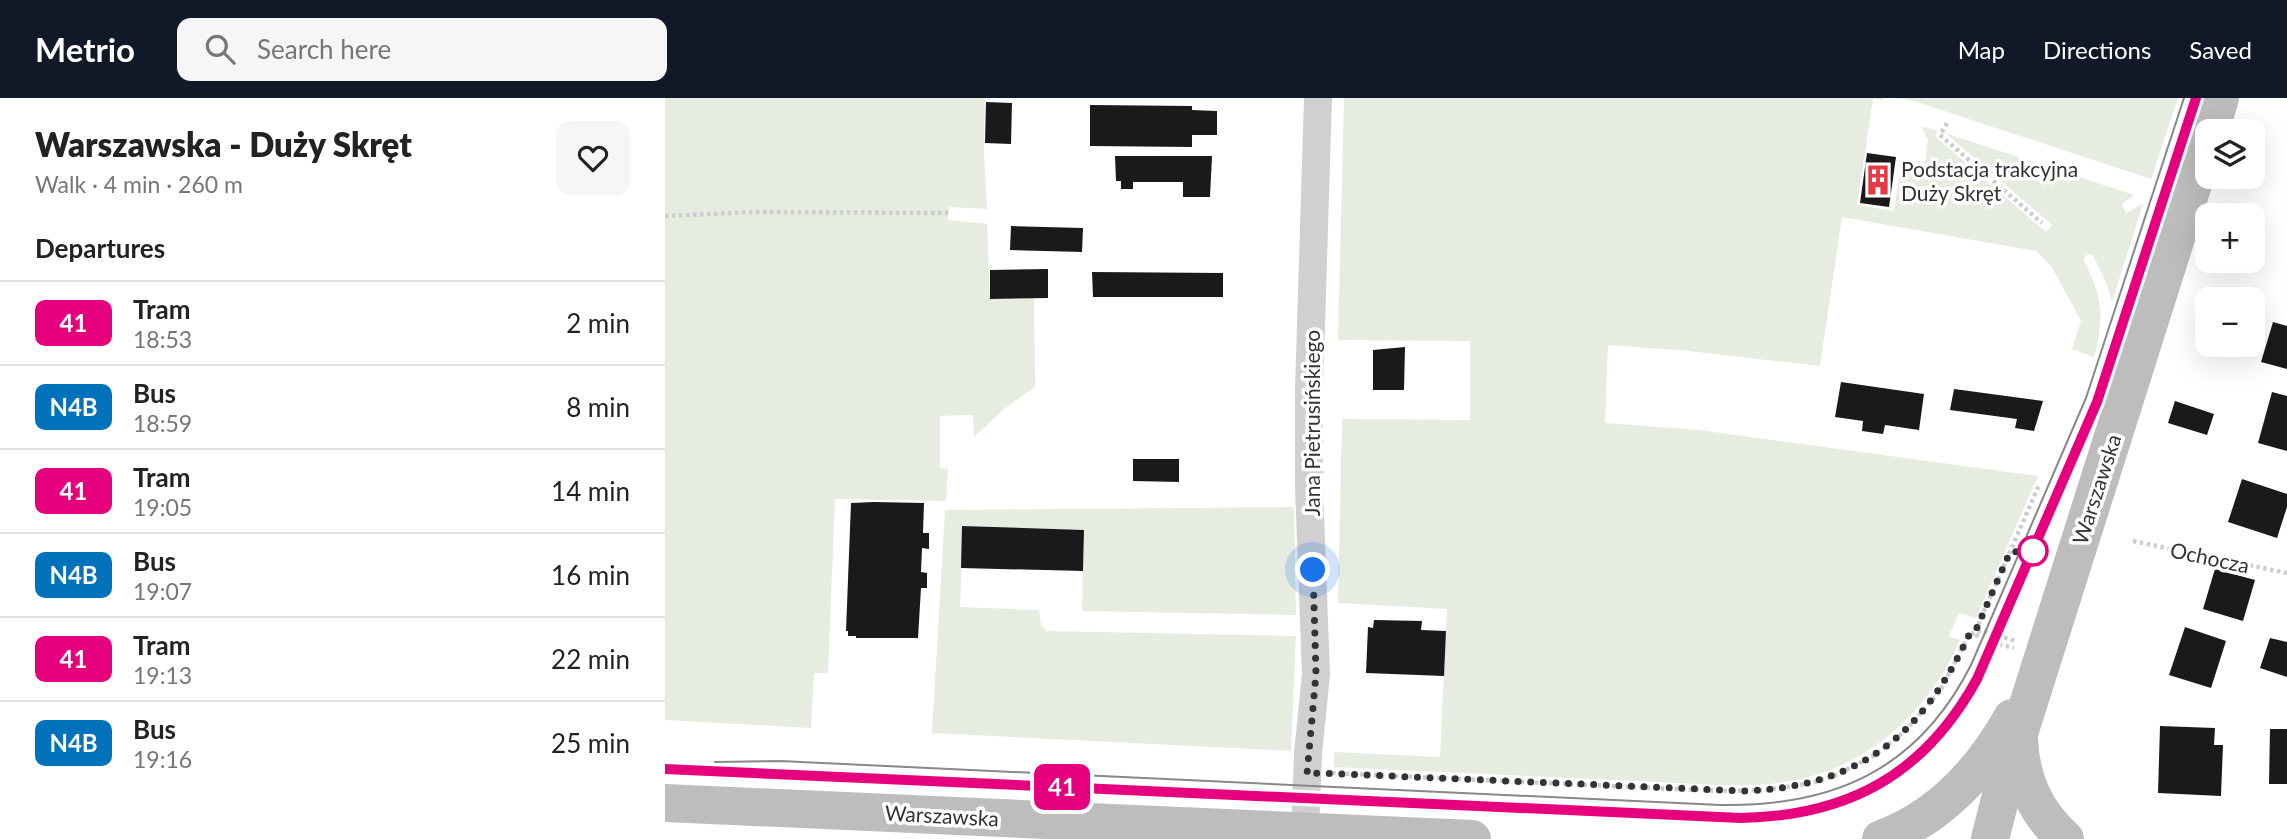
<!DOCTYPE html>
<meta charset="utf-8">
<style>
body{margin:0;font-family:Lato,sans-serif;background:#f6f6f6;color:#222;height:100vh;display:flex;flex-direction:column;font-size:26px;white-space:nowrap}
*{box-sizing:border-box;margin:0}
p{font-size:23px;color:#767676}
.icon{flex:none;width:38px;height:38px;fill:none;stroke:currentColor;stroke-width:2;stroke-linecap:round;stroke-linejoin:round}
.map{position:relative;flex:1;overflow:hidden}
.sheet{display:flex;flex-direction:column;background:#fff;width:665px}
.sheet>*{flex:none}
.badge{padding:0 14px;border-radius:10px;font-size:24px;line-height:46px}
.controls{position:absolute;left:1530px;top:21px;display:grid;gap:14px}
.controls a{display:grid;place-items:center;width:70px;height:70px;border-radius:14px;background:#fff;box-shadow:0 7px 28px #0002;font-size:35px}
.you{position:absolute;width:35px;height:35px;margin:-18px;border:5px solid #fff;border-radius:50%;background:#1a73e8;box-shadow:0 0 0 10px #1a73e833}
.map>.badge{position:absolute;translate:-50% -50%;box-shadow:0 0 0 4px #fff}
h2{padding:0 35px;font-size:26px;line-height:63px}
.round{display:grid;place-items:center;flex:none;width:74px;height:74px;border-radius:14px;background:#f6f6f6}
.summary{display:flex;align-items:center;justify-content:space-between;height:119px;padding:0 35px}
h1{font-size:33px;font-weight:800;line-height:52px}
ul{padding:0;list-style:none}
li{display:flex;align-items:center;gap:21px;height:84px;padding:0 35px;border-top:2px solid #e0e0e0}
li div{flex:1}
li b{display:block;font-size:26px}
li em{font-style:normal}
li .badge{min-width:77px;font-weight:700;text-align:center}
header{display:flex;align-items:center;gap:42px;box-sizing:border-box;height:98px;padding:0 35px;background:#111827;color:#fff}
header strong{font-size:33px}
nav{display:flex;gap:38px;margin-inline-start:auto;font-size:24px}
.search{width:490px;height:63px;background:#f6f6f6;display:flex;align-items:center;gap:18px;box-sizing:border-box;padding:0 24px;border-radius:14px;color:#767676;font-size:26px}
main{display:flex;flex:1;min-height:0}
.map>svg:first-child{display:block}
.green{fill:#e6ecdf}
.building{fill:#1a1a1a}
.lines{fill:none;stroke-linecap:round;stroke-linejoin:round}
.path{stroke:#cdcdcd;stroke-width:4.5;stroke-dasharray:3.5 3.5;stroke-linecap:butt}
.street{stroke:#d0d0d0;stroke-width:28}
.secondary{stroke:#bdbdbd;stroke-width:38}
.tram{stroke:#888;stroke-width:2}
.line-casing{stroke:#fff;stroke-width:16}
.line{stroke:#e6007e;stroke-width:10}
.walk{stroke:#333;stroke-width:7;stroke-dasharray:0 12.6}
.stop-dot{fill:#fff;stroke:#e6007e;stroke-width:3.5}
.labels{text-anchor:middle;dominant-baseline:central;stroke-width:7;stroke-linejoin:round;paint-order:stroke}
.poi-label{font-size:21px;fill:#333;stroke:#fff;text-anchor:start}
.street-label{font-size:21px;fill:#333;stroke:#fff}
</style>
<header>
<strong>Metrio</strong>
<div class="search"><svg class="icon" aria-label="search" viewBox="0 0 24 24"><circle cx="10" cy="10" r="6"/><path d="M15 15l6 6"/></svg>Search here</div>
<nav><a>Map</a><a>Directions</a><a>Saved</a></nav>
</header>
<main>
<section class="sheet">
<div class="summary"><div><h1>Warszawska - Duży Skręt</h1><p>Walk · 4 min · 260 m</p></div><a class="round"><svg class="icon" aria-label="heart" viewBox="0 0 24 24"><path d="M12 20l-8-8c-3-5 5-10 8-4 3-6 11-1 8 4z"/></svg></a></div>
<h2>Departures</h2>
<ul>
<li><span class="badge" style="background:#e6007e;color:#fff">41</span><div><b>Tram</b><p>18:53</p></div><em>2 min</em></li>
<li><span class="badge" style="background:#0072bc;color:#fff">N4B</span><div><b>Bus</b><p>18:59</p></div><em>8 min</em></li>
<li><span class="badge" style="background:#e6007e;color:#fff">41</span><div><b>Tram</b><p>19:05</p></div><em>14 min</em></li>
<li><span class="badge" style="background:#0072bc;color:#fff">N4B</span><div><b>Bus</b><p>19:07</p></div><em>16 min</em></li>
<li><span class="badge" style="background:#e6007e;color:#fff">41</span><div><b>Tram</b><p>19:13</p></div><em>22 min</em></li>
<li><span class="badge" style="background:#0072bc;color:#fff">N4B</span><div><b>Bus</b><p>19:16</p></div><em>25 min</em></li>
</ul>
</section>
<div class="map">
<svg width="1622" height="741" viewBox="0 0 1622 741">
<rect width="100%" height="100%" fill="#fff"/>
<path class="green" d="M0,0H320L319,54L322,111L284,109L283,122L322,126L325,201L369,200L370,289L340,310L309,339L308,317L275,318V370L283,371L281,403L170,401L163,575H149L146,630L0,622Z
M679,0H1218V2L1208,1L1192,107L1229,113L1237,61L1260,64L1263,42L1257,30L1260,29L1272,33L1271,39L1381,134L1387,127L1280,35L1469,97L1457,106L1461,115L1478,106L1447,204L1443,189L1428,157L1423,156L1418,161C1437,197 1440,219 1429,259L1407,251L1416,223L1387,169L1371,153L1177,119L1155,268L1024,253L943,247L940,325L1034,332L1373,378L1311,520L1294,515L1284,538L1295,542C1262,616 1201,672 1119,684C1098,688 1077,687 1055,687L669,669V654L775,659L782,511L673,505L677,321L805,322V243L673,242Z
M1230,0H1513L1486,81L1246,2Z
M629,409L631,517L417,513L419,432L298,428L295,509L374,512L376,527L382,533L631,538L626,653L267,635L280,412Z"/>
<path class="building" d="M321,4L347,5L346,46L320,45Z
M425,7L527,8V12L552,13V37H527V49L425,48Z
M1202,55L1231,59L1224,109L1195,105Z
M450,58H547L545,99H518V84H468V91H456V83H451Z
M346,128L418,130L417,154L345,152Z
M383,171V200L325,201V172Z
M427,174L558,175V199H428Z
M1608,224L1622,228V271L1596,264Z
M740,249L739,292H708V252Z
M1176,284L1259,296L1254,332L1220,327L1218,336L1197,333L1198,323L1170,319Z
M1289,291L1378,303L1369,333L1350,330L1352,321L1285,312Z
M1607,294L1622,298V353L1593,345Z
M1510,303L1549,316L1542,337L1503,325Z
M468,361H514V384L468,383Z
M1577,381L1622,396V409L1612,440L1563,424Z
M209,404L259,405L258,435H264V451L257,450L256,474L262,475V490H256L253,540H191V538H183V533H181L186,405Z
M297,428L419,432L418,473L296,470Z
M1550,471L1590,482L1578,523L1538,511Z
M709,522L757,523L756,532L781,533L779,578L701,575L703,529L708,530Z
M1520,529L1561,543L1546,590L1504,577Z
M1605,540L1622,544V579L1595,570Z
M1495,628L1550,630L1549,647H1558L1556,698L1493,695Z
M1605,631H1622V686H1604Z"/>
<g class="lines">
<path class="path" d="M1282,25L1275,37L1377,125
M0,118L89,114L283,115
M1468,443L1622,475
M1313,539L1310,534L1374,387
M1334,546L1349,550
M667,675L1055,693L1102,692L1146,685L1171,677L1210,657L1241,632L1275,593L1304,537L1316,532L1350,543"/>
<path class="street" d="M640,734L643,656L651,576L644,389V292L653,0"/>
<path class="secondary" d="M1545,33L1555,0
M1354,642C1356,682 1370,714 1400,741
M0,705L807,741
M1216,741C1274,720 1317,673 1347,620
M1325,741L1343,670L1542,42"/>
<path class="tram" d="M50,664L115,663L1055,707C1168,709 1253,672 1306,567L1421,300L1519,0
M0,671L1076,720C1184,718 1260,676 1312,581L1432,304L1531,0"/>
</g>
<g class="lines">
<g class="line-casing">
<path id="line" d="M0,671L1076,720C1184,718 1260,676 1312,581L1432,304L1531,0"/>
</g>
<use href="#line" class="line"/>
<path class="walk" d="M648,472L651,576L642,676L654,675L1080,693C1193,689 1257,638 1304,537L1310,534L1345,454L1368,453"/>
</g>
<defs>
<g id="building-bare" transform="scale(2.415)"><path d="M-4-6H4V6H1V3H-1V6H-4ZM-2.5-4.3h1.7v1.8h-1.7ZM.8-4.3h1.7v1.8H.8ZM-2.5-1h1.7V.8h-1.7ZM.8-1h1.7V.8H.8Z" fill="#e63946" stroke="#fff" stroke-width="2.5" paint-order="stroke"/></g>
</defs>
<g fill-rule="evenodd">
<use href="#building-bare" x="1213" y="82"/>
</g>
<circle class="stop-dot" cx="1368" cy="453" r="14"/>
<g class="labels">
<g class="poi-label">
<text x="1236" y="70">Podstacja trakcyjna<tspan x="1236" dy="24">Duży Skręt</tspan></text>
</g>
<g class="street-label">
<text transform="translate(646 325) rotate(-90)">Jana Pietrusińskiego</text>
<text transform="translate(1431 391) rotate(-72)">Warszawska</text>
<text transform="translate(1545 459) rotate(12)">Ochocza</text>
<text transform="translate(277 717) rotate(3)">Warszawska</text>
</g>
</g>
</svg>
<div class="controls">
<a><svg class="icon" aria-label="layers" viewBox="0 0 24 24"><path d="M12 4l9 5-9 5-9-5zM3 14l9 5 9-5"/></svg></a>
<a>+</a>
<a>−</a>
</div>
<div class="you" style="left:648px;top:472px"></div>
<b class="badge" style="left:397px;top:689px;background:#e6007e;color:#fff">41</b>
</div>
</main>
